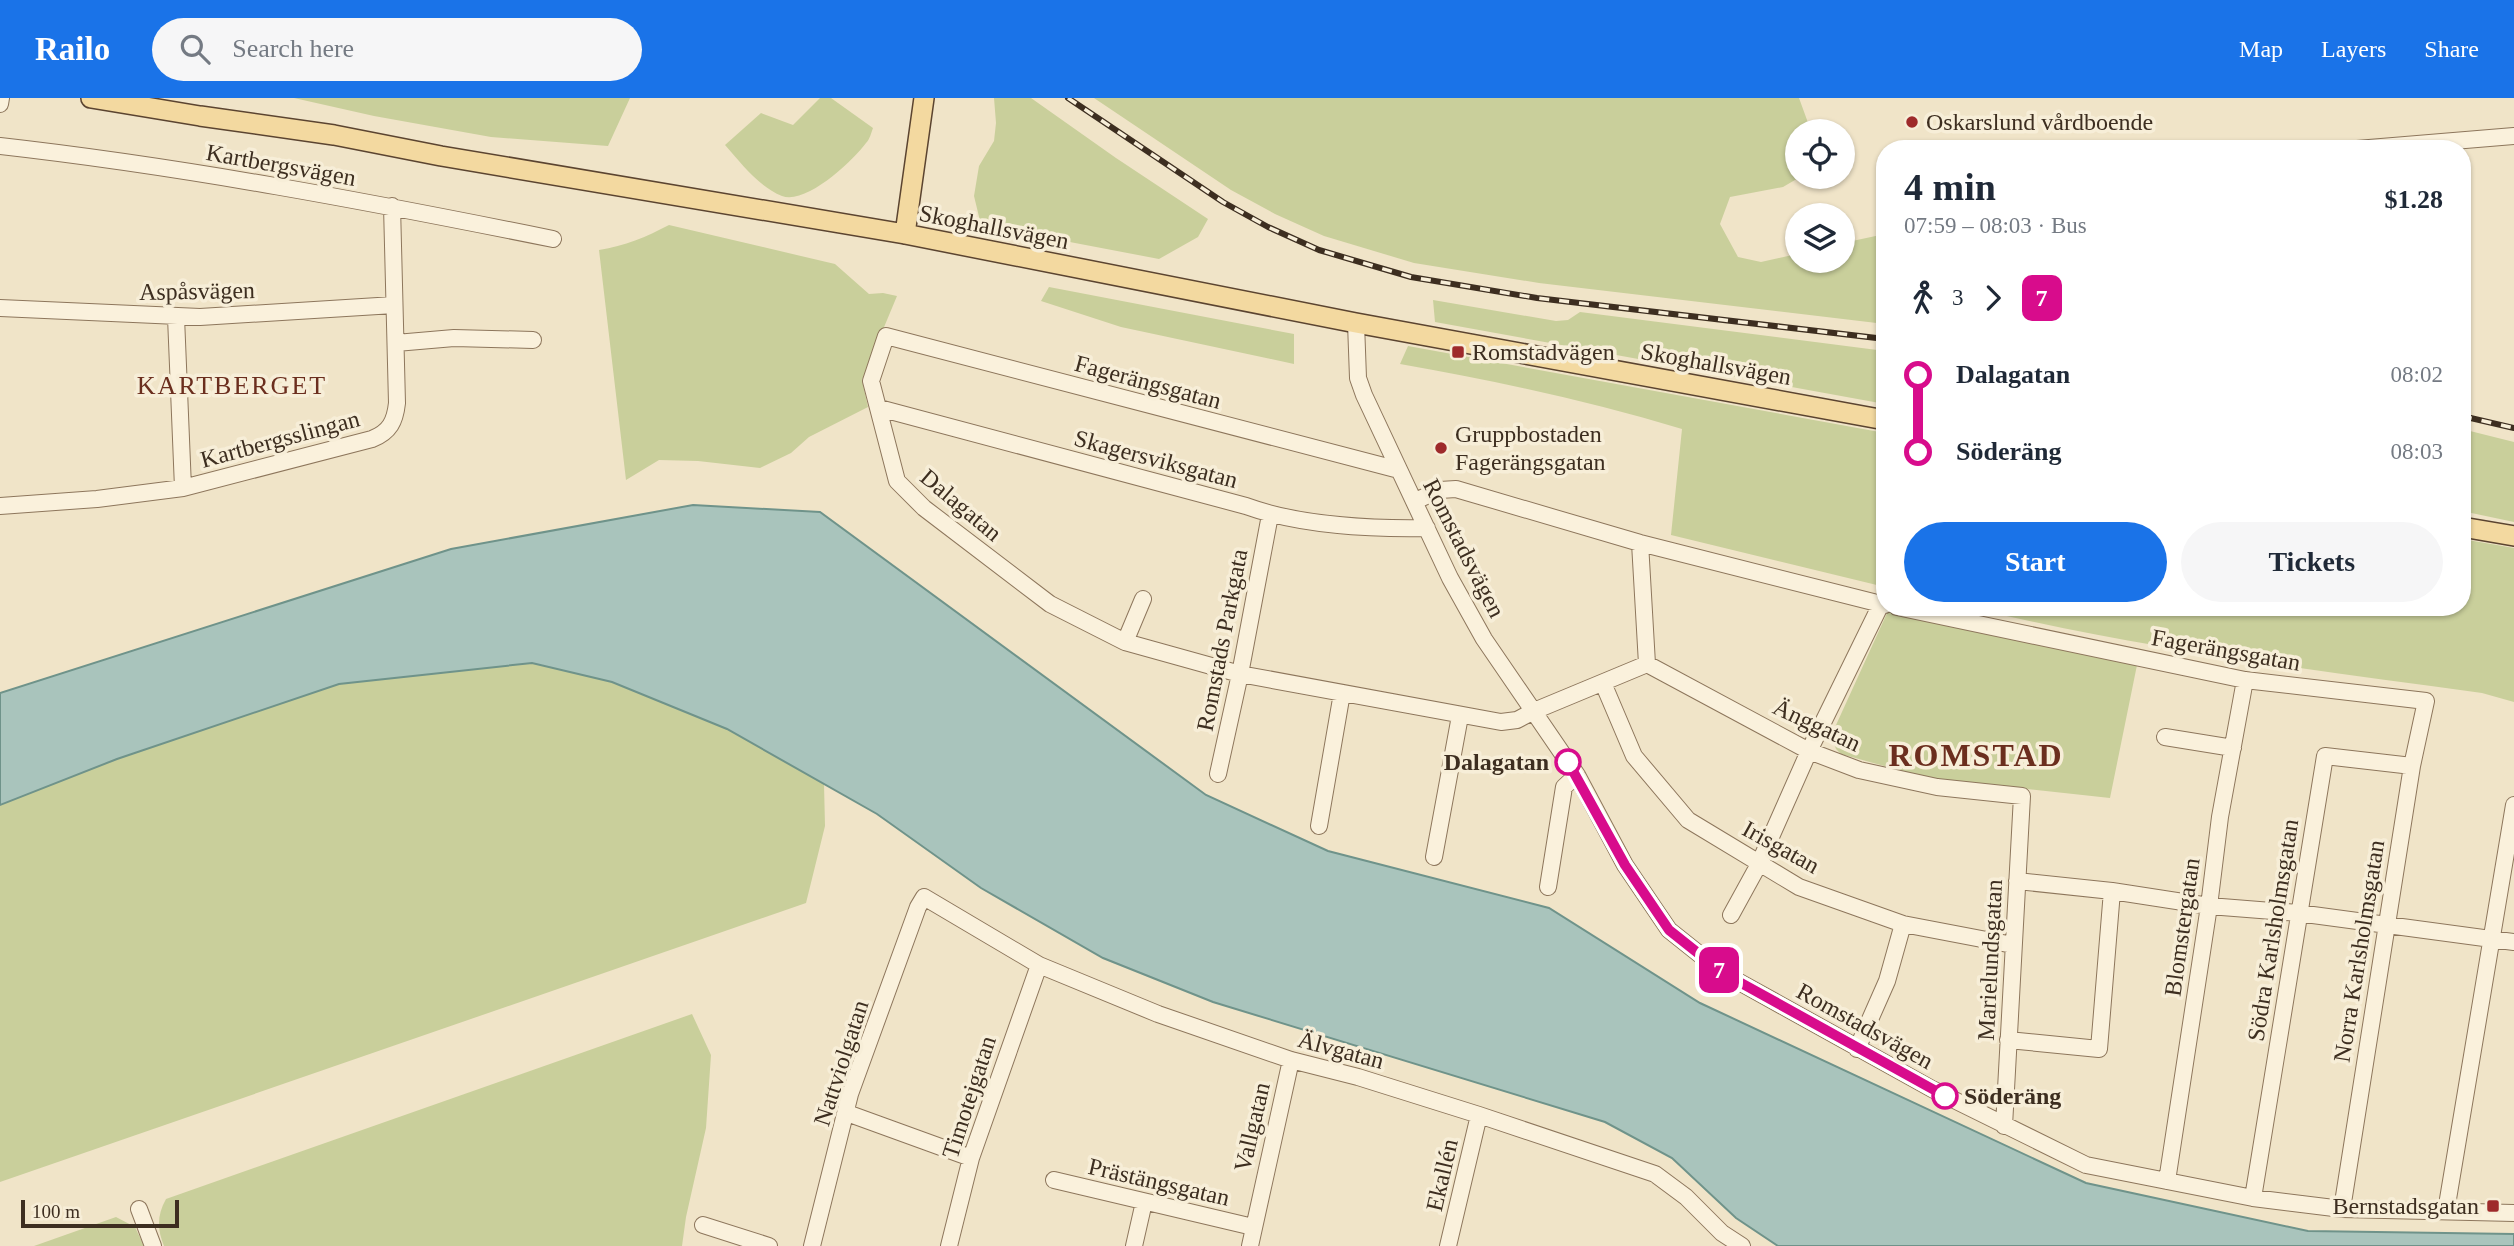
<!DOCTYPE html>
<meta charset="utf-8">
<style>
body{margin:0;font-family:Georgia,serif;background:#f6f6f7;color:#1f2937;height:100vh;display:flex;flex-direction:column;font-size:26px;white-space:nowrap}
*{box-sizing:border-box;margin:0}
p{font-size:23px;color:#747a83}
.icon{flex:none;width:38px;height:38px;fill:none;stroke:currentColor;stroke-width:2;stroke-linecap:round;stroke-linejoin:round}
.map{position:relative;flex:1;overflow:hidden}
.side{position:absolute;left:1876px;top:42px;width:595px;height:476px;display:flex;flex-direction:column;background:#fff;border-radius:28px;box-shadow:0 2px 5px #0004}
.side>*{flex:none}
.badge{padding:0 14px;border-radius:10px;font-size:24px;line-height:46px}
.controls{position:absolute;left:1785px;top:21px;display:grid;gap:14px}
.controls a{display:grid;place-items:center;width:70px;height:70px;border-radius:50%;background:#fff;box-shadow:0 2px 5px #0004;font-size:35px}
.scale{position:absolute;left:21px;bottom:18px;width:158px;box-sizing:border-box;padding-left:7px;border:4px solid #3d2e20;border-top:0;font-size:19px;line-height:24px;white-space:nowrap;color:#3d2e20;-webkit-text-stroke:5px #f7eed8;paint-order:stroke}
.map>.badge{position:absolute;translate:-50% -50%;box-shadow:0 0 0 4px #fff}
.legs{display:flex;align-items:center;gap:10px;height:77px;padding:0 28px;font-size:23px}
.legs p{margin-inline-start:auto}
.head{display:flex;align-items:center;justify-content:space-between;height:119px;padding:0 28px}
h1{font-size:38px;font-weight:600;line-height:52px}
.primary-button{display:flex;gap:14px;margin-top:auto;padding:14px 28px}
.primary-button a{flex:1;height:80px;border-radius:42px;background:#1a73e8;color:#fff;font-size:28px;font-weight:600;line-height:80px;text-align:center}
.primary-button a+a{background:#f6f6f7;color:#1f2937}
ul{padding:0 28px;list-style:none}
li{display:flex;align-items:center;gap:24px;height:77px;font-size:26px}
li i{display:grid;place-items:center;width:10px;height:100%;margin:0 9px;background:currentColor}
li i::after{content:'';width:18px;height:18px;margin:-9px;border:5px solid;border-radius:50%;background:#fff}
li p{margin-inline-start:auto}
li:first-child i{background:linear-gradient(#0000 50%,currentColor 0)}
li:last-child i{background:linear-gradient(currentColor 50%,#0000 0)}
header{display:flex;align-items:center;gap:42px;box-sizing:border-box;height:98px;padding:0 35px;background:#1a73e8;color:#fff}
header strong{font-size:33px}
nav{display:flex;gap:38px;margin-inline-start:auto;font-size:24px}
.search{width:490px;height:63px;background:#f6f6f7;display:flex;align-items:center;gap:18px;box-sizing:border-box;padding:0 24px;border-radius:38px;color:#747a83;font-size:26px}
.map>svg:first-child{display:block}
.green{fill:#c9cf9b}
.water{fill:#a9c4bc;stroke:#6f938a;stroke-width:2}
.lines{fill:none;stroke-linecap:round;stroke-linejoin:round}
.minor-casing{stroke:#8d765c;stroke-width:18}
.major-casing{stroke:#5b4430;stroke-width:22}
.minor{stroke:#faf1dc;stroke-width:16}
.major{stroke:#f3d9a0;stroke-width:19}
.rail-casing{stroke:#3d2e20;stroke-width:6}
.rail{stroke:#f7eed8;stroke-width:3.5;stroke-dasharray:10;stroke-linecap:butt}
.line-1-casing{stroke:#fff;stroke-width:16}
.line-1{stroke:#d80c8c;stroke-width:10}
.poi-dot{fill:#9e2a2b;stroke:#f7eed8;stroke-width:2.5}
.stop-1-dot{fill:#fff;stroke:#d80c8c;stroke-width:3.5}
.labels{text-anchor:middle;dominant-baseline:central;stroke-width:7;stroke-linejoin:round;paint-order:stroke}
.poi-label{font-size:24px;fill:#3d2e20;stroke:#f7eed8;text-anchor:start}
.street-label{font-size:24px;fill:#3d2e20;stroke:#f7eed8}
.stop-label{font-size:24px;font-weight:bold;fill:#3d2e20;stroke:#f7eed8;text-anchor:end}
.neighbourhood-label{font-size:26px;letter-spacing:2px;fill:#6b2e1e;stroke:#f7eed8}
.district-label{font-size:32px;font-weight:bold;letter-spacing:2px;fill:#6b2e1e;stroke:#f7eed8}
</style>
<header>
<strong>Railo</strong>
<div class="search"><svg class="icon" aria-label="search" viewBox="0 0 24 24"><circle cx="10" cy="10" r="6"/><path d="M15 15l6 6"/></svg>Search here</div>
<nav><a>Map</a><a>Layers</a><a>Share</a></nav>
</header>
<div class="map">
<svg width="2514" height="1148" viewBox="0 0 2514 1148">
<rect width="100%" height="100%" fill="#f0e4c8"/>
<path class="green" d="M294,0H630L608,48L491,39L374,18Z
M820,0H831L873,30C871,35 870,41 866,45C853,63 806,107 782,98C759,89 741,65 725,47L761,15L793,27Z
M994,0H1031L1116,60L1208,121L1198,139L1159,161L981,127L974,98L979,68L994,43L996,25Z
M1094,0H1799L1811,33H1797V79H1800L1783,89L1730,99L1720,126L1738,159L1761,164L1797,156V163H1843V145L1885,136V226L1539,185L1414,165L1324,138L1275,116L1231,92Z
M669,127L835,166L869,196L883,195L897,198L862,282L868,309L809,339L791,355L760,370L698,363L659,362L626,382L599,152C625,148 646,139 669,127Z
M1049,189L1294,236V266L1121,229L1041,203Z
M1433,202L1556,223L1568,222L1580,214L1885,253V306L1435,224Z
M1408,248L1885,335V489L1671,437L1682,331C1589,303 1496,283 1400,266Z
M2462,331L2514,344V424L2462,413Z
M2462,441L2514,450V604L2482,595C2310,572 2138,550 1968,509H2462Z
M1888,513L2137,567L2110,700L1952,683L1920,678L1841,656L1836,651L1831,638Z
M532,565L612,584L727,631L824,686L825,728L806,805L0,1084V707L117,661L339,586Z
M692,916L711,957L706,1030L686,1119L682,1148H164C157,1131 157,1117 166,1101Z
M116,1119L135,1129L144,1148H34Z"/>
<path class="water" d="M693,407L820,414L1206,697L1328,753L1549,810L1700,905L2086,1085L2308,1133L2514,1136V1148H1778L1736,1120L1672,1060L1605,1024L1213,904L1103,860L981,790L877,716L727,631L612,584L532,565L339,586L117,661L0,707V595L451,451Z"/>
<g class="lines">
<g class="minor-casing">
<path id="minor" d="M0,6L1,0
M0,48C186,69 370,104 553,141
M2357,51L2514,38
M0,210L200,219L394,207
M176,219L183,390
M1356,225L1358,280L1364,297L1450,480L1484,541L1577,677L1625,767L1669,832L1723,875L1932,991L2086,1067L2253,1100L2342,1111L2514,1115
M396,245L454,240L533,242
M879,310L1246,408C1301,428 1368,431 1427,430
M1399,372L886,238L871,283L897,383L924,410L1050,506L1125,544L1240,576L1501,624L1517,622L1534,613L1647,566L1640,445
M1415,403L1440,392L1456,391L1640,445L1885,507
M0,408L97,401L183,390L372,341C390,334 395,323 397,305L392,108
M1897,509L2245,582L2426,603L2412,668L2342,1111
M1125,544L1143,501
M1647,566L1809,653L1859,672L1937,689L2022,698L2004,1028
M1603,585L1634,658L1688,722L1799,789L1903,826L2013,847
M2165,639L2233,650
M1218,676L1240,576L1270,417
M1319,728L1342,595
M1434,759L1460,618
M2017,783L2112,793L2209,808L2298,815L2514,844
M1548,789L1564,689L1577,677
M1731,817L1759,766L1809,653L1881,506
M2008,942L2099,951L2112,793
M1857,951L1887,883L1903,826
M847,1015L971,1060
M1054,1082L1253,1129
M2167,1083L2209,808L2220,719L2245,582
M2253,1100L2325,658L2412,668
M139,1111L153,1148
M2446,1113L2514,707
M703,1127L769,1148
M812,1148L850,996L918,809L924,799L1039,867L1158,916L1291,962L1358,979L1479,1017L1655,1076L1686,1099L1722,1135L1742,1148
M949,1148L971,1060L1039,867
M1134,1148L1144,1104
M1250,1148L1291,962
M1448,1148L1479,1017"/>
</g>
<g class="major-casing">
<path id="major" d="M91,0L200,18L334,37L441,58L905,136L1356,225L1885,322
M905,136L924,0
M2462,429L2514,438"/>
</g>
<use href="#minor" class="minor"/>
<use href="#major" class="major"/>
<g class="rail-casing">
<path id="rail" d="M1068,0L1223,104L1268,129L1319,152L1411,179L1537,200L1885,241
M2462,318L2514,330"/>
</g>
<use href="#rail" class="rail"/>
</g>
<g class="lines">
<g class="line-1-casing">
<path id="line-1" d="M1568,664L1625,767L1669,832L1723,875L1945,998"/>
</g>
<use href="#line-1" class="line-1"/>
</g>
<g class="poi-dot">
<circle cx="1912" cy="24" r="7"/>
<rect x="1451" y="247" width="14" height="14" rx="3.5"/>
<circle cx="1441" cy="350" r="7"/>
<rect x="2486" y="1101" width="14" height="14" rx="3.5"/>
</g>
<g class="stop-1-dot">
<circle cx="1568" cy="664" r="12"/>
<circle cx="1945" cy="998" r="12"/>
</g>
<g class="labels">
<g class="poi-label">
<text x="1926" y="24">Oskarslund vårdboende</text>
<text x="1472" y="254">Romstadvägen</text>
<text x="1455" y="336">Gruppbostaden<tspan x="1455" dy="28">Fagerängsgatan</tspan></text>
<text x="2479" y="1108" text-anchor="end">Bernstadsgatan</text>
</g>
<g class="street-label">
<text transform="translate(281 67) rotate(10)">Kartbergsvägen</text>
<text transform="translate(994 129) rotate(11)">Skoghallsvägen</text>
<text transform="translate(197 193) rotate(-1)">Aspåsvägen</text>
<text transform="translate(1716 266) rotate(10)">Skoghallsvägen</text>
<text transform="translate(1148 284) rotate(15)">Fagerängsgatan</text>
<text transform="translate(280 341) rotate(-15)">Kartbergsslingan</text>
<text transform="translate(1156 361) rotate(15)">Skagersviksgatan</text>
<text transform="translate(961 407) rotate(40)">Dalagatan</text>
<text transform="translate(1464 450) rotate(63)">Romstadsvägen</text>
<text transform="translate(1222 542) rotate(-79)">Romstads Parkgata</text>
<text transform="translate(2226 552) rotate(10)">Fagerängsgatan</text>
<text transform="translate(1817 627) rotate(25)">Änggatan</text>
<text transform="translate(1781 749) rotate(29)">Irisgatan</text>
<text transform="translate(2182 829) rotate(-82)">Blomstergatan</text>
<text transform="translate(2273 832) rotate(-81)">Södra Karlsholmsgatan</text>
<text transform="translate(2359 853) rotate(-81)">Norra Karlsholmsgatan</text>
<text transform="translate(1990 862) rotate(-87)">Marielundsgatan</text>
<text transform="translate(1865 928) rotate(29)">Romstadsvägen</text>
<text transform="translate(1341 952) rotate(15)">Älvgatan</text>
<text transform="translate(841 965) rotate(-72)">Nattviolgatan</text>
<text transform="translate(969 999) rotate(-72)">Timotejgatan</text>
<text transform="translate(1252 1029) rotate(-77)">Vallgatan</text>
<text transform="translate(1442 1077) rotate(-77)">Ekallén</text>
<text transform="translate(1159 1084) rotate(13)">Prästängsgatan</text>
</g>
<g class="stop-label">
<text x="1549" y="664">Dalagatan</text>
<text x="1964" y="998" text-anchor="start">Söderäng</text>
</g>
<g class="neighbourhood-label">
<text x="232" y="287">KARTBERGET</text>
</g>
<g class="district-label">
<text x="1976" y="657">ROMSTAD</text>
</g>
</g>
</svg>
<div class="controls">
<a><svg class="icon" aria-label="locate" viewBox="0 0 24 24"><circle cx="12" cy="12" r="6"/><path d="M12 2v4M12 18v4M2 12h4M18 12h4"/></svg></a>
<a><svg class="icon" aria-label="layers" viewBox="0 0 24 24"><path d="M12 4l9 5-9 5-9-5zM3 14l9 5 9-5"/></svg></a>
</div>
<div class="scale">100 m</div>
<b class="badge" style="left:1719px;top:872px;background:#d80c8c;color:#fff">7</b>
<section class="side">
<div class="head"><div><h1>4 min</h1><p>07:59 – 08:03 · Bus</p></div><b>$1.28</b></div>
<div class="legs"><svg class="icon" aria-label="walk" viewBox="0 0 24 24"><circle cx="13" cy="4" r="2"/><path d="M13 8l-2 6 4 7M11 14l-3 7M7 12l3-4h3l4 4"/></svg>3<svg class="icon" aria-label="forward" viewBox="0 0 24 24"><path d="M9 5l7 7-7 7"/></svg><b class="badge" style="background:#d80c8c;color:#fff">7</b></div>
<ul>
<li><i style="color:#d80c8c"></i><b>Dalagatan</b><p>08:02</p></li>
<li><i style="color:#d80c8c"></i><b>Söderäng</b><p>08:03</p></li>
</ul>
<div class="primary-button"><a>Start</a><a>Tickets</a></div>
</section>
</div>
